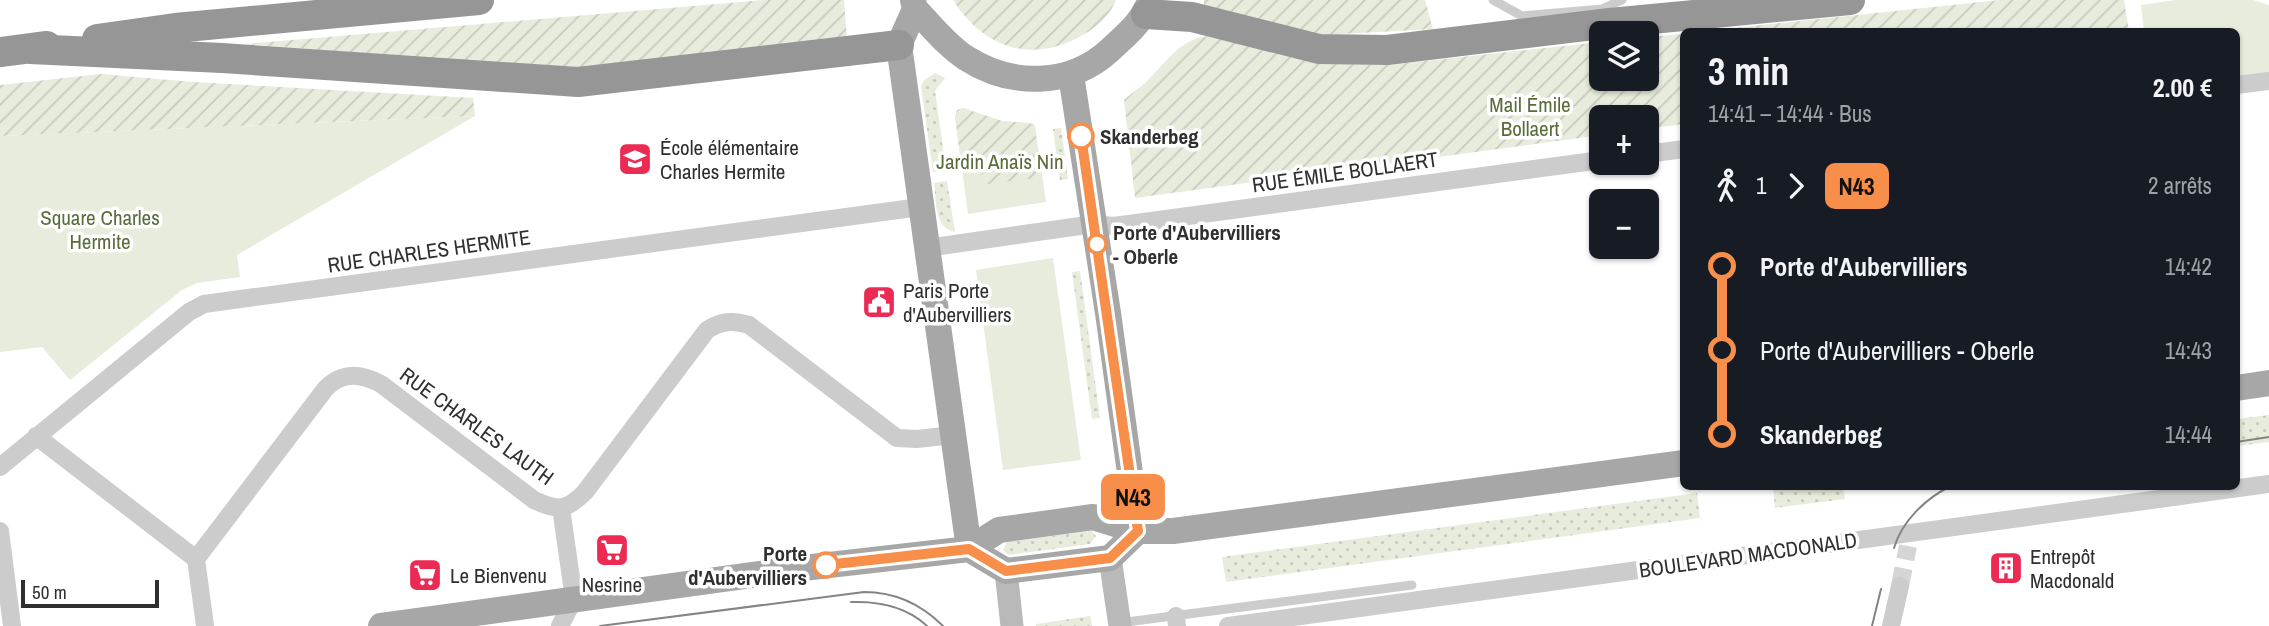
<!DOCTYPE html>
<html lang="fr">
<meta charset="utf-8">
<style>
body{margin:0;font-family:"Archivo Narrow",sans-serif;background:#20242c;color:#f1f3f6;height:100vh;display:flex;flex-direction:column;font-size:26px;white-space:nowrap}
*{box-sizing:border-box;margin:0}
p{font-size:23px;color:#9ea1a6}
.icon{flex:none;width:38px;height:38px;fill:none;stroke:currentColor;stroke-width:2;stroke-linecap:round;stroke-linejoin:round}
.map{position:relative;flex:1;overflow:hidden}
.details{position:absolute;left:1680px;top:28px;width:560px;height:462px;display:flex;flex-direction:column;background:#171b24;border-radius:10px;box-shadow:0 2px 5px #0004}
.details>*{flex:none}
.badge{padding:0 14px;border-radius:10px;font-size:24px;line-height:46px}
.buttons{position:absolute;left:1589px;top:21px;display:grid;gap:14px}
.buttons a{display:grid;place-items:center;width:70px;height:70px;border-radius:10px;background:#171b24;box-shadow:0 2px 5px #0004;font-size:35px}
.scale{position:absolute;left:21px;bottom:18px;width:138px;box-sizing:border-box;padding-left:7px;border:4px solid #2f2f2f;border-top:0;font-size:19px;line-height:24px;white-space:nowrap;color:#2f2f2f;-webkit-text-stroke:5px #fff;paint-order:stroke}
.map>.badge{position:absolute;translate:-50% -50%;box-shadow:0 0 0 4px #fff}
.legs{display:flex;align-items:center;gap:10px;height:77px;padding:0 28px;font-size:23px}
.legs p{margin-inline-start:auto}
.headline{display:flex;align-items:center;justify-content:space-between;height:119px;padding:0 28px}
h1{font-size:38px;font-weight:800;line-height:52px}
ul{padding:0 28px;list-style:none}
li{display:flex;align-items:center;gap:24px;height:84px;font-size:26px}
li i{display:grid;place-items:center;width:10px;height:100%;margin:0 9px;background:currentColor}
li i::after{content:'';width:18px;height:18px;margin:-9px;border:5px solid;border-radius:50%;background:#171b24}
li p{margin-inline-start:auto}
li:first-child i{background:linear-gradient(#0000 50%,currentColor 0)}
li:last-child i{background:linear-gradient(currentColor 50%,#0000 0)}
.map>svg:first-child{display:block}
.grass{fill:url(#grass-dots)}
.park{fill:#e7ecdc}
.garden{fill:url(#garden-furrows)}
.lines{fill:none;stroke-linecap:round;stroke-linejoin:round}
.street-tunnel{stroke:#d5d5d5;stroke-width:18;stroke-dasharray:18 9;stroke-linecap:butt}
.lane{stroke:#ccc;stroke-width:9}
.street{stroke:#ccc;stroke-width:18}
.secondary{stroke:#b9b9b9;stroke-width:23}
.primary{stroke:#a7a7a7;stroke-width:26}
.highway{stroke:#969696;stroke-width:30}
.tram{stroke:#848484;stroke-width:2}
.line-1-casing{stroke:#fff;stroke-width:16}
.line-1{stroke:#f78f4b;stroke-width:10}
.stop-1-dot{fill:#fff;stroke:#f78f4b;stroke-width:3.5}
.labels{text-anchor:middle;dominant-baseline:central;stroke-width:7;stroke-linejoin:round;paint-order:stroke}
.park-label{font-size:21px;fill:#596c3a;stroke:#fff}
.stop-label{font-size:21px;font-weight:bold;fill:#2f2f2f;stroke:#fff;text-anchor:start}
.poi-label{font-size:21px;fill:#2f2f2f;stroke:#fff;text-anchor:start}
.street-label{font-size:21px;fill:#2f2f2f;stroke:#fff}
</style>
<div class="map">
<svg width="2269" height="626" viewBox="0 0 2269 626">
<defs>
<pattern id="grass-dots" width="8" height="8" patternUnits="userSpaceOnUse" patternTransform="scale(1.75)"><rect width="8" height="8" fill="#e7ecdc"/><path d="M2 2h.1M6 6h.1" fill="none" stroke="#c6cbbd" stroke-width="1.8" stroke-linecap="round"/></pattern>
<pattern id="garden-furrows" width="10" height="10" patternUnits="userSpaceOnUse" patternTransform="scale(1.75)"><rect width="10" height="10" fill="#e7ecdc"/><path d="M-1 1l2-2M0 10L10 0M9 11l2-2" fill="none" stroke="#c6cbbd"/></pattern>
</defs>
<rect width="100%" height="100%" fill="#fff"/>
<path class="grass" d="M935,73L945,78L935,91L946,170L933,172L921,86L924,80Z
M1061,128L1068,179L1060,180L1053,129Z
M947,181L955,232C933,227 937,201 934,183Z
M1080,271L1100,418L1092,419L1072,272Z
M2269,415V442L2237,446V419Z
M1773,487H1843L1845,499L1775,508Z
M1697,493L1700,518L1226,582L1222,557Z
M1089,531H1092L1096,536L1090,544L1008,555L1003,550L1007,542Z
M1090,616L1092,626H1036V624Z"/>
<path class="park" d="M2176,0H2253L2269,5V74L2237,79L2236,32L2144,31L2141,5Z
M963,108L1002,121L1031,123L1035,126L1046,202L968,214L955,117L957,110Z
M475,116L237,255L240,277L197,283L182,290L70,380L42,347L0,352V136Z
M1053,258L1081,460L1003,470L976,270Z"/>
<path class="garden" d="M765,0H844L847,40L585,71L246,44Z
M953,0H1116C1111,14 1096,28 1083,35C1033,64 984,49 953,0Z
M1204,0H1425L1433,29L1324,35L1204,9Z
M2000,0H2124L2129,31H1705Z
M1683,34V124L1647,129V117H1601V135L1135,198L1124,100C1130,94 1139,89 1146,82C1166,63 1183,34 1214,36C1272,49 1328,66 1388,65L1601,42V79H1647V37Z
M101,74L193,82L473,98L475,116L0,136V85Z
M963,108L1002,121L1034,124L1042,177L981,185L982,168L962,170L955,117L957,110Z"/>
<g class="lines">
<path class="street-tunnel" d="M1900,586L1908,546"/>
<path class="lane" d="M1493,0L1522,16L1602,9L1622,0
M1119,623L1412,585"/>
<path class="street" d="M2236,85L2269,81
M1647,154L1684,149
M927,248L1094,224L1113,226L1129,224L1601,160
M36,436L196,559L205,626
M0,467L189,312L204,304L920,207
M0,531L12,626
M196,559L326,388C343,371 361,374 381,384L534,500C558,511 566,511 585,492L707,330C721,321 732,320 749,325L897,438L917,439L953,435
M1176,616L1177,626
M560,626L574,599L561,508
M1228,626L2269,484
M1891,626L1900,586"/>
<path class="secondary" d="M1110,558L1120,626
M1006,571L1012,626"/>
<path class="primary" d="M913,0L915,9C931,25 946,45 966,58C1011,87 1070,87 1110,50C1127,34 1143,22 1150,0
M915,9L899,45L969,549
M1071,75L1108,313L1138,531
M2236,388L2269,383
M969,549L1006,571L1110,558L1138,531
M381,626L803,568L969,549L999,530L1093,517L1138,531H1173L1684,463"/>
<path class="highway" d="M1146,14L1192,17L1319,49L1387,50L1610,23L1850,0
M97,39L175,28L479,0
M30,49L222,58L578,82L899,45
M0,52L47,46"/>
<path class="tram" d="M2236,442L2269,437
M1894,548C1902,521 1926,498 1951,486
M851,602C878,601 907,607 927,626
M600,626L864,592C895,592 921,604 943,626
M1872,626L1881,589"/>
</g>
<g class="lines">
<g class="line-1-casing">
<path id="line-1" d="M826,565L969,549L1006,571L1110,558L1138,531L1081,136"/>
</g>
<use href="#line-1" class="line-1"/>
</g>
<defs>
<g id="school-square" transform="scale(1.75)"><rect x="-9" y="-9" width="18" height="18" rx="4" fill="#eb2b54" stroke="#fff"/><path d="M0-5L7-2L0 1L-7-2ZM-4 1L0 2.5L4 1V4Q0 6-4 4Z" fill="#fff"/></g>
<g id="civic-square" transform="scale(1.75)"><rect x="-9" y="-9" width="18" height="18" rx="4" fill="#eb2b54" stroke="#fff"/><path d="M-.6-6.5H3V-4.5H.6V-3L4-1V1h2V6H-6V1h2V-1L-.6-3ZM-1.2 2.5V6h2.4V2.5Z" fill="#fff"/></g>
<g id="supermarket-square" transform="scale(1.75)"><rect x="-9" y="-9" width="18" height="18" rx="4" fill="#eb2b54" stroke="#fff"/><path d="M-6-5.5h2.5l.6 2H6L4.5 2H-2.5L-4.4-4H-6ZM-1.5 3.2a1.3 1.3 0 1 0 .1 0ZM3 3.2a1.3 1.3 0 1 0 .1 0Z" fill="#fff"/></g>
<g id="building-square" transform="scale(1.75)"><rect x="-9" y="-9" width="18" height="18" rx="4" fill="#eb2b54" stroke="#fff"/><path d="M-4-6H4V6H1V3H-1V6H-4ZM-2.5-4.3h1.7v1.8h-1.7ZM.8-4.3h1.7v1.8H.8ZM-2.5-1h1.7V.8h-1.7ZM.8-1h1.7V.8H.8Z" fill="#fff"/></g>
</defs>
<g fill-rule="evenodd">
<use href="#school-square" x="635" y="159"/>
<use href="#civic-square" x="879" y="302"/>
<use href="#supermarket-square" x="612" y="550"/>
<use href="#building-square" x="2006" y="568"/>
<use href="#supermarket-square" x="425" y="575"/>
</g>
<g class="stop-1-dot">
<circle cx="1081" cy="136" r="12"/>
<circle cx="1097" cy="244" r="9"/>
<circle cx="826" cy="565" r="12"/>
</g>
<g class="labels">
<g class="park-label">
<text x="1530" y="104">Mail Émile<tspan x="1530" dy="24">Bollaert</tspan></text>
<text x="1000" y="161">Jardin Anaïs Nin</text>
<text x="100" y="217">Square Charles<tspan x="100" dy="24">Hermite</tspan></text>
</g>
<g class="stop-label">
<text x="1100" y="136">Skanderbeg</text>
<text x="1113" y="232">Porte d'Aubervilliers<tspan x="1113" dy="24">- Oberle</tspan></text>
<text x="807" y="553" text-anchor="end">Porte<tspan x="807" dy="24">d'Aubervilliers</tspan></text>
</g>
<g class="poi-label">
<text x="660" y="147">École élémentaire<tspan x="660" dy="24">Charles Hermite</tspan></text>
<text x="903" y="290">Paris Porte<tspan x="903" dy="24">d'Aubervilliers</tspan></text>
<text x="2030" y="556">Entrepôt<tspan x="2030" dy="24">Macdonald</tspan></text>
<text x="450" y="575">Le Bienvenu</text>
<text x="612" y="584" text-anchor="middle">Nesrine</text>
</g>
<g class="street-label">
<text transform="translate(1345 172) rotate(-8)">RUE ÉMILE BOLLAERT</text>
<text transform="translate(429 251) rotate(-8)">RUE CHARLES HERMITE</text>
<text transform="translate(477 426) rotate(36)">RUE CHARLES LAUTH</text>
<text transform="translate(1748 555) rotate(-8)">BOULEVARD MACDONALD</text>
</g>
</g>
</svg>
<div class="buttons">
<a><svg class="icon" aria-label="layers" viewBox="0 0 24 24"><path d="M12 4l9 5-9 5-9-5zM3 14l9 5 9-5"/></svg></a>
<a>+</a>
<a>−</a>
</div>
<div class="scale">50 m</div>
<b class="badge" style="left:1133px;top:497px;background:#f78f4b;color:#111">N43</b>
<section class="details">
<div class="headline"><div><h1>3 min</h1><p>14:41 – 14:44 · Bus</p></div><b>2.00 €</b></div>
<div class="legs"><svg class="icon" aria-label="walk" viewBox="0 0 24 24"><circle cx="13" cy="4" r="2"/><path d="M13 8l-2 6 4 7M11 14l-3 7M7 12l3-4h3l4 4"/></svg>1<svg class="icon" aria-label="forward" viewBox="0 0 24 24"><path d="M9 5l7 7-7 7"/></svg><b class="badge" style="background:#f78f4b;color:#111">N43</b><p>2 arrêts</p></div>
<ul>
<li><i style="color:#f78f4b"></i><b>Porte d'Aubervilliers</b><p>14:42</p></li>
<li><i style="color:#f78f4b"></i><span>Porte d'Aubervilliers - Oberle</span><p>14:43</p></li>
<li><i style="color:#f78f4b"></i><b>Skanderbeg</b><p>14:44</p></li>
</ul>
</section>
</div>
